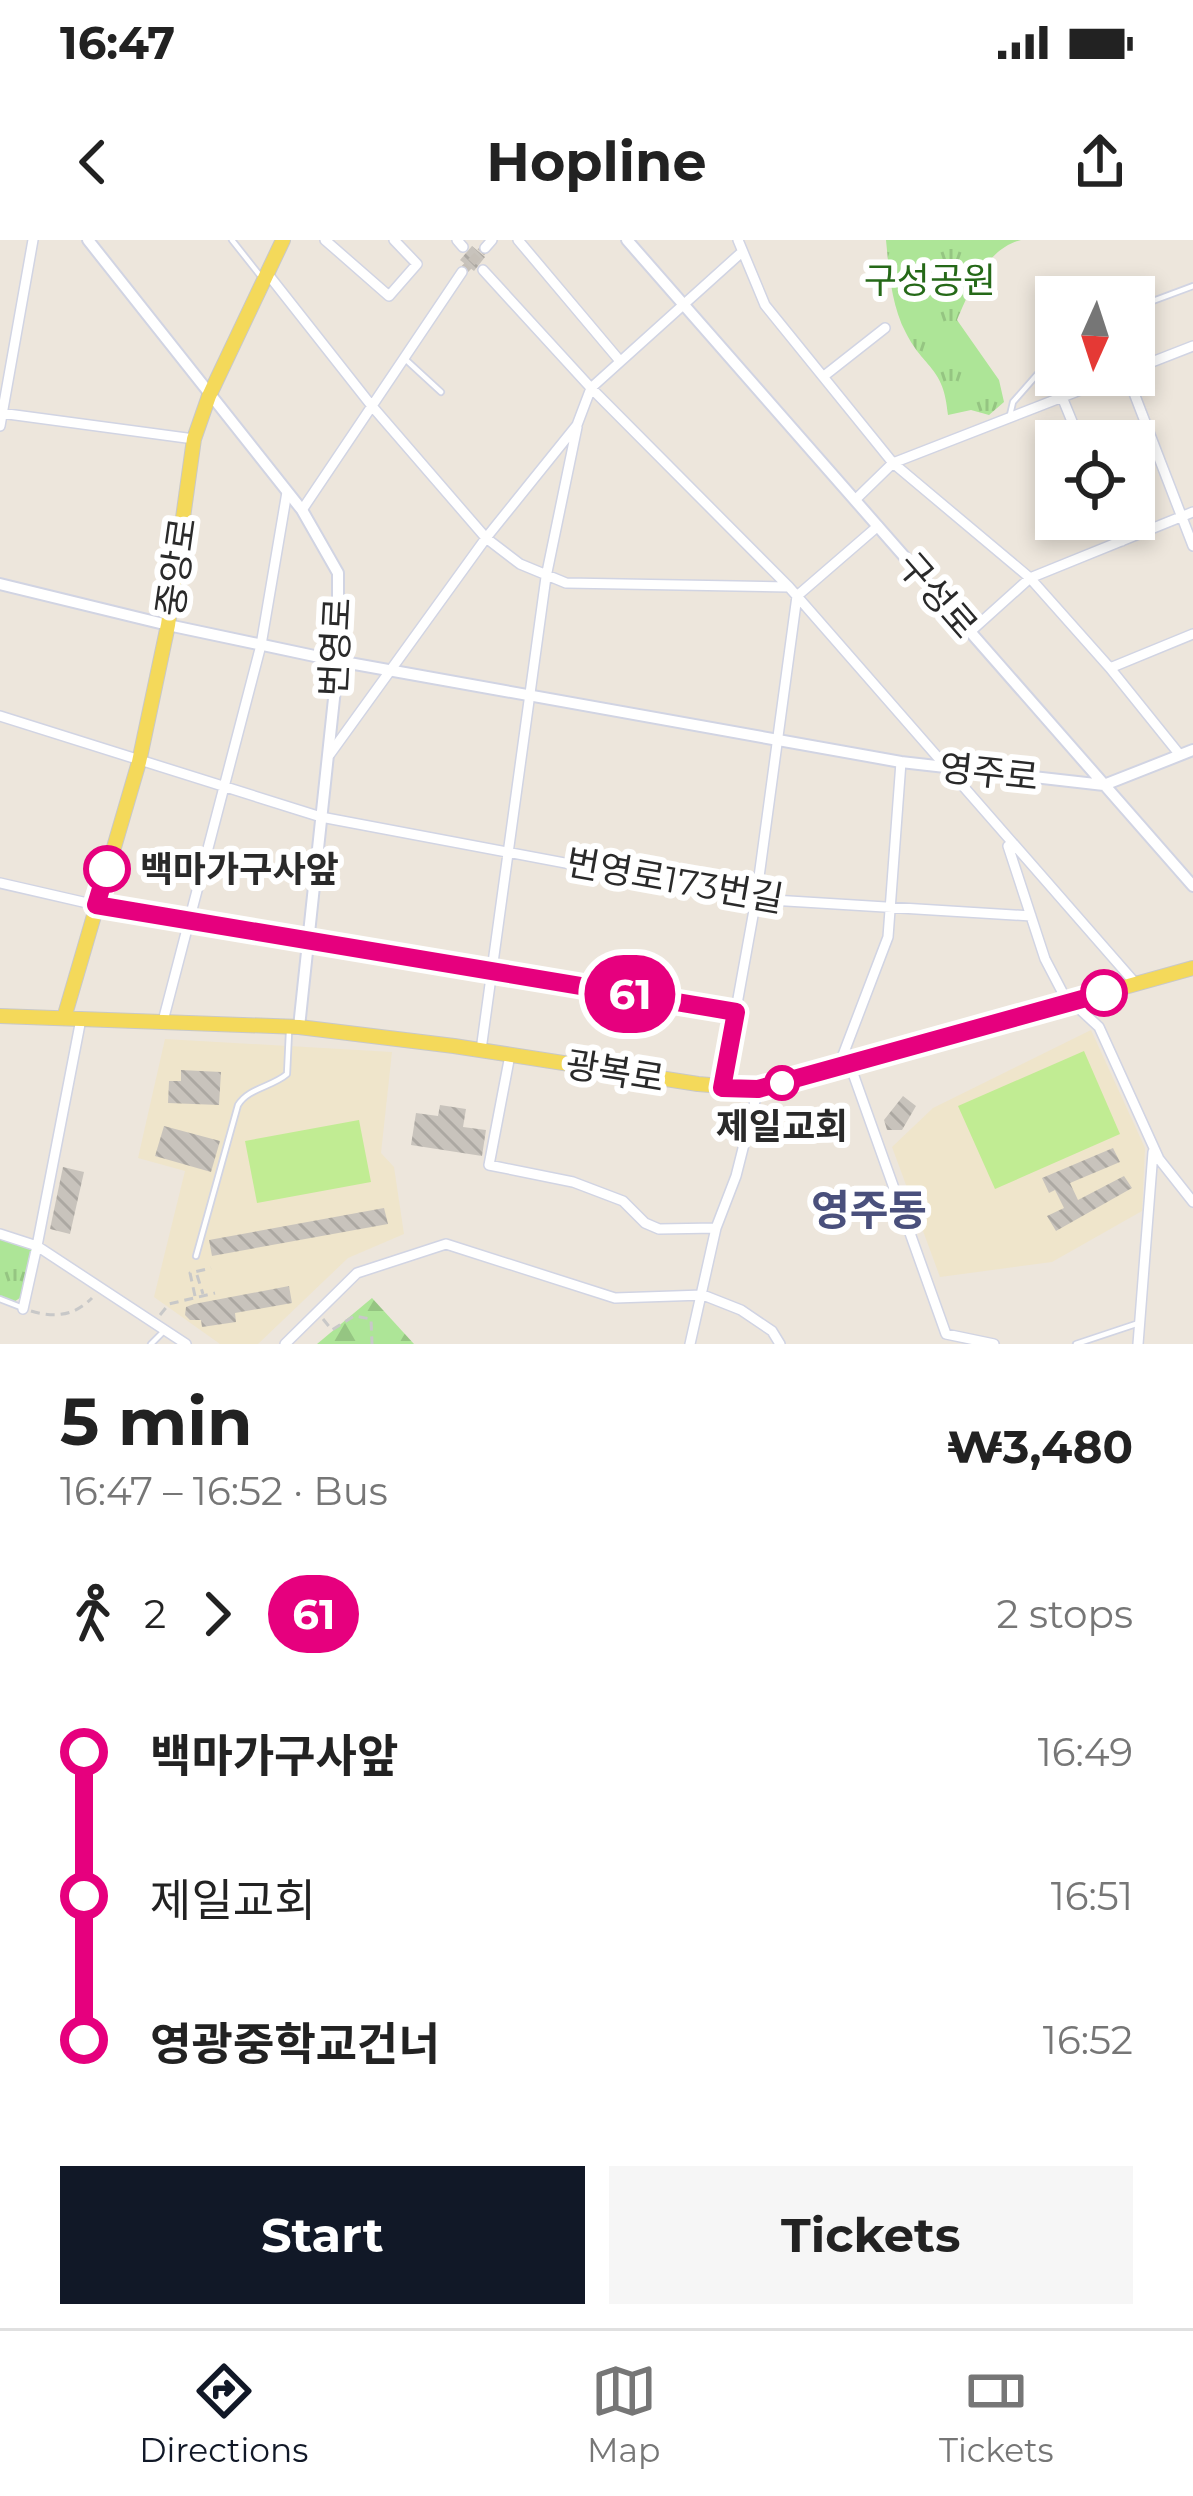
<!DOCTYPE html>
<meta charset="utf-8">
<style>
body{margin:0;font-family:Montserrat,"Noto Sans KR",sans-serif;background:#f6f6f6;color:#222;height:100vh;display:flex;flex-direction:column;font-size:45px;white-space:nowrap}
*{box-sizing:border-box;margin:0}
p{font-size:39px;color:#767676}
.icon{flex:none;width:66px;height:66px;fill:none;stroke:currentColor;stroke-width:2;stroke-linecap:round;stroke-linejoin:round}
.map{position:relative;height:1104px;overflow:hidden}
.panel{display:flex;flex-direction:column;background:#fff;flex:1}
.panel>*{flex:none}
.badge{padding:0 24px;border-radius:39px;font-size:42px;line-height:78px}
.needle{width:78px;rotate:183deg}
.fabs{position:absolute;left:1035px;top:36px;display:grid;gap:24px}
.fabs a{display:grid;place-items:center;width:120px;height:120px;border-radius:0px;background:#fff;box-shadow:0 6px 18px #0003;font-size:60px}
.map>.badge{position:absolute;translate:-50% -50%;box-shadow:0 0 0 6px #fff}
.legs{display:flex;align-items:center;gap:18px;height:132px;padding:0 60px;font-size:39px}
.legs p{margin-inline-start:auto}
.summary{display:flex;align-items:center;justify-content:space-between;height:204px;padding:0 60px}
h1{font-size:66px;font-weight:700;line-height:90px}
.primary-button{display:flex;gap:24px;margin-top:auto;padding:24px 60px}
.primary-button a{flex:1;height:138px;border-radius:0px;background:#111827;color:#fff;font-size:48px;font-weight:700;line-height:138px;text-align:center}
.primary-button a+a{background:#f6f6f6;color:#222}
ul{padding:0 60px;list-style:none}
li{display:flex;align-items:center;gap:42px;height:144px;font-size:45px}
li i{display:grid;place-items:center;width:18px;height:100%;margin:0 15px;background:currentColor}
li i::after{content:'';width:30px;height:30px;margin:-15px;border:9px solid;border-radius:50%;background:#fff}
li p{margin-inline-start:auto}
li:first-child i{background:linear-gradient(#0000 50%,currentColor 0)}
li:last-child i{background:linear-gradient(currentColor 50%,#0000 0)}
.status{display:flex;justify-content:space-between;align-items:center;height:84px;padding:0 60px;background:#fff;direction:ltr}
.status svg{height:33px;fill:currentColor}
header{display:flex;justify-content:space-between;align-items:center;height:156px;padding:0 60px;background:#fff;font-size:54px;font-weight:700}
.tab-bar{display:flex;justify-content:space-around;align-items:center;height:168px;border-top:3px solid #e0e0e0;background:#fff;font-size:33px;color:#767676}
.tab-bar a{display:grid;justify-items:center;gap:6px}
.tab-bar .selected{color:#111827}
.map>svg:first-child{display:block}
.education{fill:#efe5cb}
.grass{fill:url(#grass-tufts)}
.forest{fill:url(#forest-firs)}
.pitch{fill:#c1ec93}
.building{fill:url(#building-back-hatch)}
.lines{fill:none;stroke-linecap:round;stroke-linejoin:round}
.minor-tunnel{stroke:#c6c0b8;stroke-width:9;stroke-dasharray:9 4.5;stroke-linecap:butt}
.service-casing{stroke:#d1d4e3;stroke-width:8}
.minor-casing{stroke:#d1d4e3;stroke-width:12}
.tertiary-casing{stroke:#d1d4e3;stroke-width:14}
.primary-casing{stroke:#c8c8c8;stroke-width:16}
.path{stroke:#c8c8c8;stroke-width:3;stroke-dasharray:9 6;stroke-linecap:butt}
.service{stroke:#fff;stroke-width:4.5}
.minor{stroke:#fff;stroke-width:9}
.tertiary{stroke:#fff;stroke-width:10}
.primary{stroke:#f4d95a;stroke-width:14}
.line-1-casing{stroke:#fff;stroke-width:27}
.line-1{stroke:#e6007e;stroke-width:18}
.stop-1-dot{fill:#fff;stroke:#e6007e;stroke-width:6}
.labels{text-anchor:middle;dominant-baseline:central;stroke-width:12;stroke-linejoin:round;paint-order:stroke}
.park-label{font-size:36px;fill:#256918;stroke:#fff}
.street-label{font-size:36px;fill:#2a2a2a;stroke:#fff}
.stop-label{font-size:36px;font-weight:bold;fill:#2a2a2a;stroke:#fff;text-anchor:start}
.quarter-label{font-size:42px;font-weight:bold;fill:#4a507c;stroke:#fff}
</style>
<div class="status"><b>16:47</b><svg viewBox="0 0 49 12"><path d="M0 12V9h3v3zM5 12V6h3v6zM10 12V3h3v9zM15 12V0h3v12zM26 1h20v11H26zM47 4h2v5h-2z"/></svg></div>
<header><svg class="icon" aria-label="back" viewBox="0 0 24 24"><path d="M15 5l-7 7 7 7"/></svg>Hopline<svg class="icon" aria-label="share" viewBox="0 0 24 24"><path d="M12 15V3M7 8l5-5 5 5M5 13v7h14v-7"/></svg></header>
<div class="map">
<svg width="1193" height="1104" viewBox="0 0 1193 1104">
<defs>
<pattern id="grass-tufts" width="24" height="20" patternUnits="userSpaceOnUse" patternTransform="scale(3)"><rect width="24" height="20" fill="#ade597"/><path d="M3 7l-1-3M5 7V3M7 7l1-3M15 17l-1-3M17 17v-4M19 17l1-3" fill="none" stroke="#95c582"/></pattern>
<pattern id="forest-firs" width="22" height="20" patternUnits="userSpaceOnUse" patternTransform="scale(3)"><rect width="22" height="20" fill="#ade597"/><path d="M5 1l3.5 6h-7zM16 11l3.5 6h-7z" fill="#95c582"/></pattern>
<pattern id="building-back-hatch" width="6" height="6" patternUnits="userSpaceOnUse" patternTransform="scale(3)"><rect width="6" height="6" fill="#c8c3bc"/><path d="M-1 5l2 2M0 0l6 6M5-1l2 2" fill="none" stroke="#aca8a2"/></pattern>
</defs>
<rect width="100%" height="100%" fill="#ede6dc"/>
<path class="education" d="M1091,790L1145,908L1142,971L1052,1022L940,1037L892,907L933,868Z
M165,799L392,812L381,913L394,927L404,994L348,1018L258,1104H220L154,1057L185,931L138,918Z"/>
<path class="grass" d="M1021,0C986,9 970,50 957,80L999,140L1004,162L989,175L971,170L948,175C944,126 924,129 906,93C891,65 889,30 886,0Z
M0,998L30,1006L33,1011L24,1055L14,1062L0,1056Z"/>
<path class="forest" d="M372,1058L414,1104H317Z"/>
<path class="pitch" d="M1084,811L1120,894L995,949L958,866Z
M359,880L371,942L257,963L245,901Z"/>
<path class="building" d="M472,6L485,17L474,31L460,20Z
M181,830L221,832L219,865L168,863L169,841H181Z
M903,856L916,866L902,890H887L884,880Z
M440,865L466,869L463,887L486,890L482,916L411,905L416,873L438,876Z
M164,886L220,901L211,932L155,916Z
M1113,908L1120,922L1070,943L1078,960L1124,936L1132,948L1056,991L1047,976L1064,968L1055,950L1049,953L1042,938Z
M63,927L84,932L70,994L50,989Z
M384,968L388,984L212,1016L209,1000Z
M289,1046L292,1063L235,1073L236,1082L202,1087L201,1080H190L185,1075L186,1067L194,1064Z"/>
<g class="lines">
<path class="minor-tunnel" d="M462,32L485,8"/>
<g class="service-casing">
<path id="service" d="M232,0L262,38
M1134,68L1193,46
M404,118L441,152
M1010,175L1013,162L1056,113
M196,1016L238,865C248,848 272,847 287,834L289,792
M0,1059L23,1068
M151,1104L165,1090
M1076,1104L1139,1083"/>
</g>
<g class="minor-casing">
<path id="minor" d="M325,0L389,56L417,24L394,0
M457,0L463,7
M518,0L620,121
M738,0L765,65L893,223L1030,338L1110,428L1180,515
M485,8L492,0
M483,30L591,148L789,347L1136,744
M267,33L371,165L486,298L520,324L566,343L789,347
M1134,129L1193,106
M1127,135L1193,306
M824,136L885,88
M1062,157L1080,201
M0,173L194,199
M0,186L33,0
M855,260L893,223L1119,135
M302,270L462,32
M1113,279L1122,301
M970,392L1030,338L1193,272
M1110,428L1193,394
M0,476L321,577L756,659L1031,676
M330,514L486,298L577,185L591,148L742,12
M1008,606L1045,719L1068,763
M0,643L96,665L735,772
M1072,762L1099,787L1159,919L1193,962
M81,779L37,1006L186,1104
M163,781L261,405L287,252
M481,810L546,337L577,187
M510,815L489,925L573,942L623,961L645,983L659,989L716,988
M850,825L946,1094L994,1104
M838,828L888,697L901,522
M722,847L756,659L797,356L878,286
M0,994L37,1006L23,1069
M285,1104L357,1033L446,1004L615,1058L703,1055L741,1070L772,1091L780,1104
M690,1104L716,988L736,936L758,849
M1138,1104L1153,912"/>
</g>
<g class="tertiary-casing">
<path id="tertiary" d="M88,0L302,270L338,333V421L299,787
M627,0L1193,646
M0,344L168,385L338,421L901,522L1104,545L1193,510"/>
</g>
<g class="primary-casing">
<path id="primary" d="M0,776L299,787L454,806L698,844L758,849L1193,728
M64,778L139,522L168,385L194,199L209,156L283,0"/>
</g>
<path class="path" d="M197,1035L203,1054
M195,1056L190,1033L211,1028
M31,1071C55,1078 74,1076 92,1058
M160,1075L169,1064L215,1053
M323,1079L332,1090L354,1076L371,1079L372,1104"/>
<use href="#service" class="service"/>
<use href="#minor" class="minor"/>
<use href="#tertiary" class="tertiary"/>
<use href="#primary" class="primary"/>
</g>
<g class="lines">
<g class="line-1-casing">
<path id="line-1" d="M107,629L96,665L736,772L722,848L758,849L1104,753"/>
</g>
<use href="#line-1" class="line-1"/>
</g>
<g class="stop-1-dot">
<circle cx="107" cy="629" r="21"/>
<circle cx="1104" cy="753" r="21"/>
<circle cx="782" cy="843" r="15"/>
</g>
<g class="labels">
<g class="park-label">
<text x="930" y="40">구성공원</text>
</g>
<g class="street-label">
<text transform="translate(176 327) rotate(-82)">중앙로</text>
<text transform="translate(938 355) rotate(49)">구성로</text>
<text transform="translate(335 407) rotate(-87)">번영로</text>
<text transform="translate(989 532) rotate(6)">영주로</text>
<text transform="translate(675 640) rotate(10)">번영로173번길</text>
<text transform="translate(615 831) rotate(9)">광복로</text>
</g>
<g class="stop-label">
<text x="140" y="629">백마가구사앞</text>
<text x="782" y="886" text-anchor="middle">제일교회</text>
</g>
<g class="quarter-label">
<text x="869" y="970">영주동</text>
</g>
</g>
</svg>
<div class="fabs">
<a><svg class="needle" viewBox="-14 -14 28 28"><path d="M0-13l5 13h-10z" fill="#e53935"/><path d="M0 13l5-13h-10z" fill="#767676"/></svg></a>
<a><svg class="icon" aria-label="locate" viewBox="0 0 24 24"><circle cx="12" cy="12" r="6"/><path d="M12 2v4M12 18v4M2 12h4M18 12h4"/></svg></a>
</div>
<b class="badge" style="left:630px;top:754px;background:#e6007e;color:#fff">61</b>
</div>
<section class="panel">
<div class="summary"><div><h1>5 min</h1><p>16:47 – 16:52 · Bus</p></div><b>₩3,480</b></div>
<div class="legs"><svg class="icon" aria-label="walk" viewBox="0 0 24 24"><circle cx="13" cy="4" r="2"/><path d="M13 8l-2 6 4 7M11 14l-3 7M7 12l3-4h3l4 4"/></svg>2<svg class="icon" aria-label="forward" viewBox="0 0 24 24"><path d="M9 5l7 7-7 7"/></svg><b class="badge" style="background:#e6007e;color:#fff">61</b><p>2 stops</p></div>
<ul>
<li><i style="color:#e6007e"></i><b>백마가구사앞</b><p>16:49</p></li>
<li><i style="color:#e6007e"></i><span>제일교회</span><p>16:51</p></li>
<li><i style="color:#e6007e"></i><b>영광중학교건너</b><p>16:52</p></li>
</ul>
<div class="primary-button"><a>Start</a><a>Tickets</a></div>
</section>
<nav class="tab-bar">
<a class="selected"><svg class="icon" aria-label="directions" viewBox="0 0 24 24"><path d="M12 3l9 9-9 9-9-9zM9 14v-3h6M13 9l2 2-2 2"/></svg>Directions</a>
<a><svg class="icon" aria-label="map" viewBox="0 0 24 24"><path d="M3 6l6-2 6 2 6-2v14l-6 2-6-2-6 2zM9 4v14M15 6v14"/></svg>Map</a>
<a><svg class="icon" aria-label="tickets" viewBox="0 0 24 24"><path d="M3 7h18v10H3zM15 7v10"/></svg>Tickets</a>
</nav>
